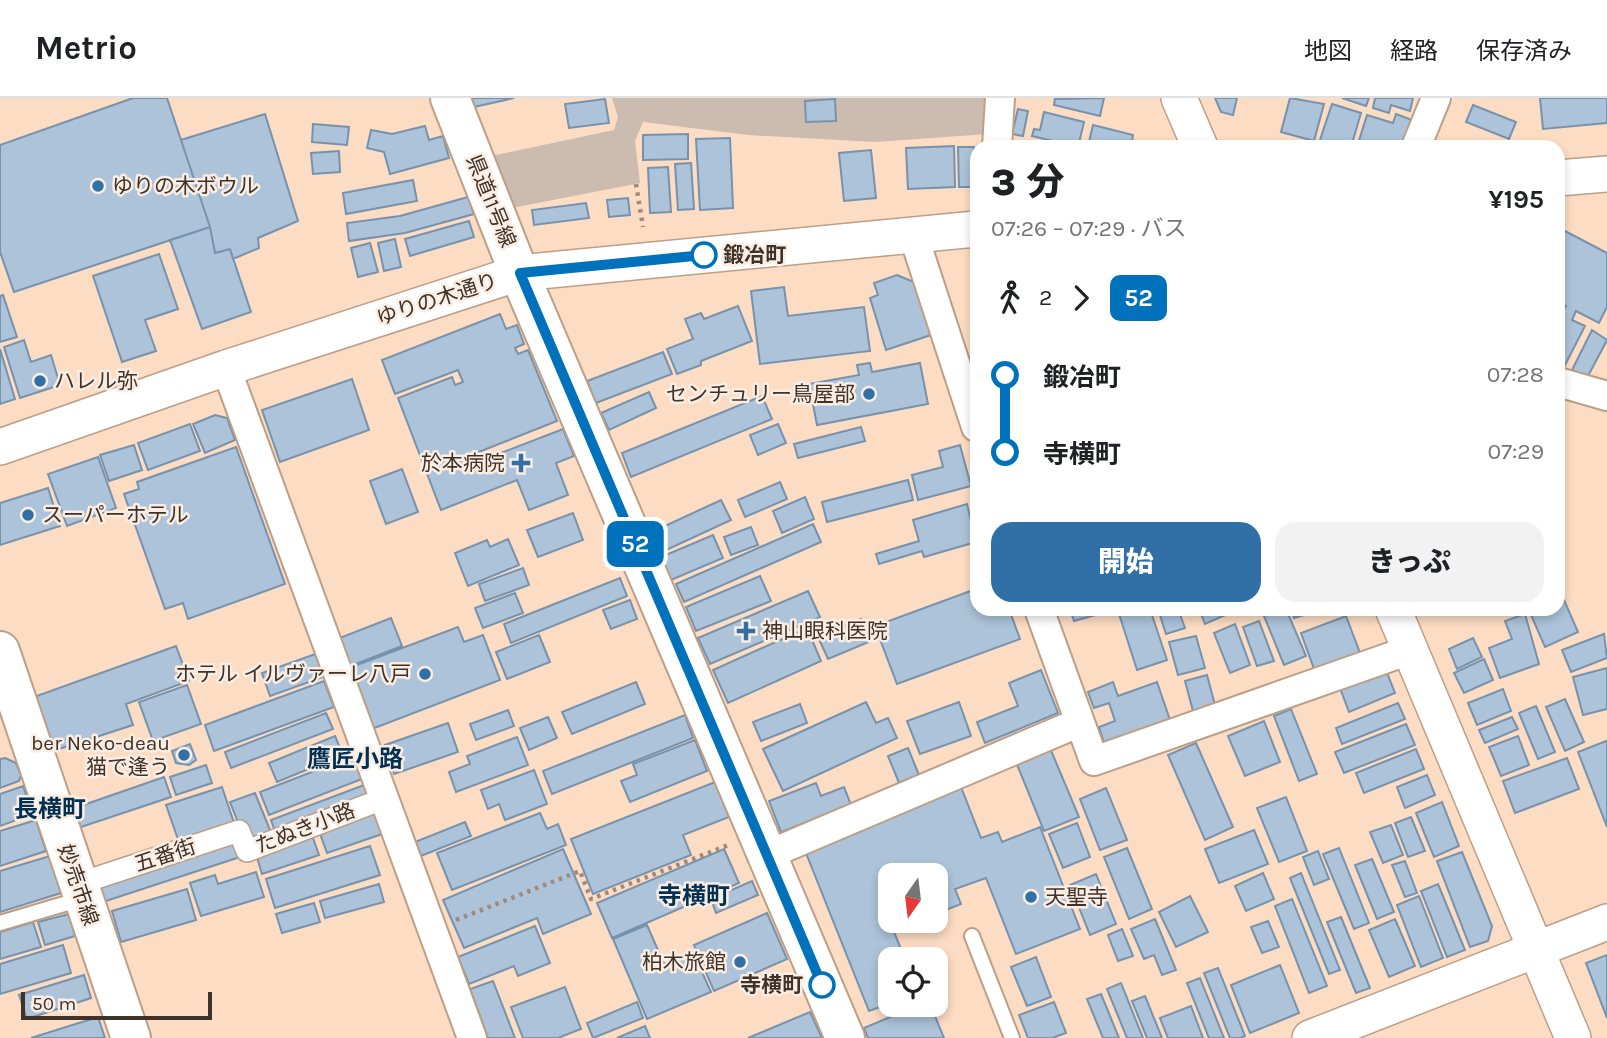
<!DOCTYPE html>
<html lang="ja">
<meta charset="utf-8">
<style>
body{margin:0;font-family:Karla,"Noto Sans JP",sans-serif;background:#f2f2f2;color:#202124;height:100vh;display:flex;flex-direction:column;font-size:26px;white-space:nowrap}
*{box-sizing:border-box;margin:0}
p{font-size:23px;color:#757577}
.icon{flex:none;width:38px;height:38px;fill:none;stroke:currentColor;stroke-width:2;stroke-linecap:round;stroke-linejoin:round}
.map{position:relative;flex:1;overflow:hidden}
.sheet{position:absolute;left:970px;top:42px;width:595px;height:476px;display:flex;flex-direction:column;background:#fff;border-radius:21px;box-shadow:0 4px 10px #0003}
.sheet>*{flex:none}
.badge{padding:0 14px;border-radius:10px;font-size:24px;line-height:46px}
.needle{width:46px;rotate:194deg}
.tools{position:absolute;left:878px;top:765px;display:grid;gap:14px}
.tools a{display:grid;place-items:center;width:70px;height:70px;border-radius:14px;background:#fff;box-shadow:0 4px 10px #0003;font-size:35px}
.scale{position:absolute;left:21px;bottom:18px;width:191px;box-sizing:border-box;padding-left:7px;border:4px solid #3f3228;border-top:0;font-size:19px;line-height:24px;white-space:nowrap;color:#3f3228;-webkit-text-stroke:5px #faede3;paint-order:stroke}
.map>.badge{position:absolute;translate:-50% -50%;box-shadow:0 0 0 4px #fff}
.legs{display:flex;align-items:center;gap:10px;height:77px;padding:0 21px;font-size:23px}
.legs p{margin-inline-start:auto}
.overview{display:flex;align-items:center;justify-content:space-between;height:119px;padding:0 21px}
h1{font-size:38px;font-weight:800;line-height:52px}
.primary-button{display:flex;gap:14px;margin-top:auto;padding:14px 21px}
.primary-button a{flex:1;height:80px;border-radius:21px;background:#3070a7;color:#fff;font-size:28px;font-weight:800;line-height:80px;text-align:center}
.primary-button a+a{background:#f2f2f2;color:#202124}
ul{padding:0 21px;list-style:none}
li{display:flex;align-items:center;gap:24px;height:77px;font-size:26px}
li i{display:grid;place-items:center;width:10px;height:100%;margin:0 9px;background:currentColor}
li i::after{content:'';width:18px;height:18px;margin:-9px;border:5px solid;border-radius:50%;background:#fff}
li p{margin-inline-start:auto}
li:first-child i{background:linear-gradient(#0000 50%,currentColor 0)}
li:last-child i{background:linear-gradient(currentColor 50%,#0000 0)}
header{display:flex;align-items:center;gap:42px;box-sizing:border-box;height:98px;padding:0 35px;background:#fff;border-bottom:2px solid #e0e0e0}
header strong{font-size:33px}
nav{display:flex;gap:38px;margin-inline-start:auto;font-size:24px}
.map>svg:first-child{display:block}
.green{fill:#ccbcaf}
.building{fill:#acc3d9;stroke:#7792ac;stroke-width:2}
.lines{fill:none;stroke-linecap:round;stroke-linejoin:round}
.service-casing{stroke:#bd9e86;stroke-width:18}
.pedestrian-casing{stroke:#bd9e86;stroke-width:24}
.minor-casing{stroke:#bd9e86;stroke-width:32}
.tertiary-casing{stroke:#bd9e86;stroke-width:38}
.secondary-casing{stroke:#bd9e86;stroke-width:42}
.primary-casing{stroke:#bd9e86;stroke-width:42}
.path{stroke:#a18a79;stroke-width:4.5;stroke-dasharray:3.5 5;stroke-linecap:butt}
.service{stroke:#fff;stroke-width:14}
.pedestrian{stroke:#fff;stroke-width:21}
.minor{stroke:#fff;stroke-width:28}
.tertiary{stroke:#fff;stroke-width:35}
.secondary{stroke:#fff;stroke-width:38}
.primary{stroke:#fff;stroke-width:38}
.line-1-casing{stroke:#fff;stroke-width:16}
.line-1{stroke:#0072bc;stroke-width:10}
.poi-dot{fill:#3070a7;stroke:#faede3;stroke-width:2.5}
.stop-1-dot{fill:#fff;stroke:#0072bc;stroke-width:3.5}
.labels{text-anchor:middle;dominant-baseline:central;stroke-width:5;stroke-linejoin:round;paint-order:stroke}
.poi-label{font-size:21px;fill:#3f3228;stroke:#faede3;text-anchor:start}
.street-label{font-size:21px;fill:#3f3228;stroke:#faede3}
.stop-label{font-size:21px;font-weight:bold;fill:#3f3228;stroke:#faede3;text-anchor:start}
.quarter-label{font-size:24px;font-weight:bold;fill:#003053;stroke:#faede3}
</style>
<header>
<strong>Metrio</strong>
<nav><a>地図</a><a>経路</a><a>保存済み</a></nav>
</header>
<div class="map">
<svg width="1607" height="940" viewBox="0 0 1607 940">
<rect width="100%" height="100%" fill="#fcdcc3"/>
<path class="green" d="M612,0H989L987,36L875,44L748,37L643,24L635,43L640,85L512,110L491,58L614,32L618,19Z"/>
<path class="building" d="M133,0H167L210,129L14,194L0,154V47Z
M472,0H514L474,9Z
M1055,0L1058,1L1104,0L1100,18L1054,7Z
M1215,0H1237L1233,17L1221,14Z
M1290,0L1324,6L1314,43L1281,34Z
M1342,0H1369L1366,8Z
M1375,0H1413L1410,13L1391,7L1389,15L1373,10Z
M1540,0H1607V25L1543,31Z
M605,1L609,25L569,30L565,6Z
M835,1L836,23L806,24L805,3Z
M1332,6L1361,15L1351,49H1330L1319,45Z
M1473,7L1516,24L1509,41L1466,24Z
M1018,11L1028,13L1023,38L1012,36Z
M1044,14L1084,24L1078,49L1032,38L1034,31L1040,32Z
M265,16L298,123L258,140L259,150L233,161L230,151L215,155L210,129L181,42Z
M1396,16L1412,22L1405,44L1399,49H1357L1367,17L1393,25Z
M313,26L349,29L347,47L312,44Z
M1093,27L1133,37L1131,49L1088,48Z
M425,28L429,42L443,38L449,60L390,76L384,54L367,50L371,32L392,36Z
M688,36V61L643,62V37Z
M730,40L733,110L700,112L696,41Z
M954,48L955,89L908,91L906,50Z
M958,49H974L975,89H959Z
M871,52L876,100L844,103L839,55Z
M339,53L340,74L313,76L311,55Z
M691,65L694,111L678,112L675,66Z
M668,69L671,114L650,115L648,70Z
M413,82L417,103L346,116L343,95Z
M468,99L474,116L405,135L349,143L347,125L400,118Z
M628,100L630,117L609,119L607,102Z
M586,105L589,120L534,127L532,112Z
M469,123L474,139L410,158L405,141Z
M210,129L215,155L230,151L251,214L202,231L170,142Z
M1563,132L1607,155V209L1599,225L1576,213L1572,222L1585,228L1562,273L1558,270V215L1561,216L1566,208L1558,204V134L1561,135Z
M395,141L401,169L384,173L378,145Z
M370,145L378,174L358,179L351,150Z
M159,156L178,211L145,222L156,253L122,264L93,178Z
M897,177L916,185L934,236L886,252L870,200L878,197L874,185Z
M784,189L788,218L864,209L870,253L760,266L751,193Z
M3,197L17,239L0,244V198Z
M738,208L752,243L701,263V267L677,276L667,251L693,241L685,221L701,215L704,221Z
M500,216L506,231L517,227L524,246L515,250L518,256L528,252L557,323L466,359L470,367L563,331L574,358L556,365L568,397L529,412L517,382L441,412L398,300L452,279L455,287L463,284L458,272L395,296L382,262Z
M1592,232L1607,242L1587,280L1572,272Z
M24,242L31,264L51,257L60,287L20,300L4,249Z
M0,251L15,301L0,306Z
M663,254L672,276L596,305L587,283Z
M870,265L872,274L920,265L928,306L817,327L809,286L859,277L857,267Z
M352,281L369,332L280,364L262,312Z
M649,294L656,310L609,332L601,315Z
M762,298L772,321L631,379L622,355Z
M215,317L227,320L235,342L205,355L193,326Z
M190,326L200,353L148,372L138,345Z
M778,326L786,345L758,357L750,337Z
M861,329L865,343L798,360L794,346Z
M134,347L142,372L109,383L100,357Z
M960,347L971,388L918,402L912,377L943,369L939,353Z
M236,349L285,486L188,521L183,505L165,511L124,396L139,391L137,384Z
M98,359L116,410L67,428L48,376Z
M402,371L418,414L386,426L370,383Z
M908,382L913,402L827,424L822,404Z
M780,384L787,401L745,419L738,402Z
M48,390L60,428L0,447V405Z
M805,399L814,421L782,435L773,413Z
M721,402L731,422L662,454L652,434Z
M967,406L976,444L924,459L922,453L879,466L876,456L919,443L913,422Z
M573,415L583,442L538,459L527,432Z
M813,426L821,444L684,504L676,486Z
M751,429L758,447L731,457L724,439Z
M713,437L723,460L671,482L661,459Z
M508,441L519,467L468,488L455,455L487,442L490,449Z
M523,470L529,487L485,503L479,486Z
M760,478L771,503L696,533L686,509Z
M620,480L627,498L511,545L504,526Z
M976,491V511H1009L1020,541L897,586L875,528Z
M808,493L820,519L710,566L698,540Z
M515,495L523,515L483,530L475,510Z
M630,502L637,521L611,531L603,512Z
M1564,502L1578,534L1545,549L1531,517L1544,511H1558V505Z
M1070,511H1117L1074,523Z
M1134,511H1150L1167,562L1137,572L1119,516Z
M1158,511H1178L1185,530L1166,536Z
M1199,511H1230L1232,514L1205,526Z
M1281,511H1286L1306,558L1284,567L1264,518Z
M1292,511H1324L1294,520Z
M1525,516L1539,566L1500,580L1489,550L1512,541L1505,523Z
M1346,518L1360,555L1314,571L1301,535Z
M391,520L402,548L348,569L337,541Z
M861,521L871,543L828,561L818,539Z
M1259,523L1274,563L1257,568L1243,529Z
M1235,526L1250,567L1230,575L1214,535Z
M458,529L464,544L483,537L500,582L372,631L349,570Z
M807,530L821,563L728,605L713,572Z
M1604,536L1607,560L1571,574L1562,552Z
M539,537L550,564L507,581L496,554Z
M1196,538L1205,570L1178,577L1169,544Z
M1473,540L1482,559L1457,571L1449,551Z
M176,548L189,583L126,606L133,627L50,654L31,600Z
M318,555L326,578L270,598L262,575Z
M1484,561L1493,582L1464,595L1454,575Z
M1607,570V611L1583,617L1573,579Z
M1041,572L1058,615L985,645L977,624L1018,608L1009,585Z
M1386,572L1395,595L1349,614L1340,590Z
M1207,577L1215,607L1193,613L1185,583Z
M324,583L334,609L214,653L205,627Z
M636,584L645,606L572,636L562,614Z
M1113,584L1118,598L1157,584L1170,622L1104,645L1099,629L1115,623L1109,605L1094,610L1088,594Z
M187,587L201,626L153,643L139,604Z
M1503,591L1511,613L1477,627L1468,605Z
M1565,601L1584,644L1565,653L1546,609Z
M866,604L876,625L888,620L897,640L783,693L763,651Z
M959,604L971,638L920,656L907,623Z
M1398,605L1405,621L1342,646L1336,630Z
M800,606L807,625L761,643L753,624Z
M1536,608L1555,654L1538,661L1519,615Z
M1291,611L1317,676L1299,683L1274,618Z
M508,612L514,628L476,642L470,626Z
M326,615L333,631L231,670L225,654Z
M685,617L693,640L552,696L543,673Z
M548,619L557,640L529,652L520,630Z
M1512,619L1518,631L1485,645L1479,632Z
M1264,623L1280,664L1245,678L1228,638Z
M448,625L458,654L394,676L385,647Z
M1406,626L1415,647L1344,675L1335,654Z
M335,638L343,657L277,684L269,665Z
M1518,638L1529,667L1501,678L1489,649Z
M517,639L528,667L456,694L449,674L470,666L467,658Z
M695,642L707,673L630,704L621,683L637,677L633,666Z
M1606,643L1607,645V729L1578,654Z
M1196,645L1233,729L1205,742L1168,657Z
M190,646L196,662L189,667L176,665L172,653Z
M908,650L919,677L899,685L888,658Z
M1050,650L1079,719L1044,733L1016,664Z
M1416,651L1424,671L1364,695L1356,675Z
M353,658L362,681L269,717L260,694Z
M5,660L16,665L21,677L19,683L0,690V661Z
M1567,660L1579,691L1515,715L1503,683Z
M206,667L212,685L176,697L170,679Z
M534,672L547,706L505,722L499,706L488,711L481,692Z
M1427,677L1435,697L1405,710L1397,689Z
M164,679L171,699L78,730L72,711Z
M715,684L729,719L683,737L691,757L593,796L571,741Z
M816,685L821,698L844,689L851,707L781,734L769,703Z
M364,687L369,701L276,736L271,722Z
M23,688L33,716L0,728V696Z
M222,689L236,731L181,750L166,707Z
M961,689L981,740L998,734L1002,744L1040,729L1080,831L1016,856L986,780L955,791L961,806L936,816V777H891V818L888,819L905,861H891V905L869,913L804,750Z
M1106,690L1127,742L1100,752L1080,701Z
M255,695L272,737L247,747L230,704Z
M1286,699L1307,753L1279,764L1257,710Z
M1442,704L1459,748L1434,759L1416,715Z
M374,711L382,736L327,755L318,730Z
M540,715L547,731L558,726L566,747L452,792L437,755Z
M1411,719L1425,753L1408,759L1395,725Z
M36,722L46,753L0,768V733Z
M465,724L471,738L421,758L415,744Z
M1077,725L1090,759L1063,770L1049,736Z
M1391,727L1403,757L1383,765L1370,734Z
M1254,732L1268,766L1219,785L1205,751Z
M239,735L246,757L103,804L96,783Z
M312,737L319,757L262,776L256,756Z
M370,748L380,777L275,810L266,781Z
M1127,750L1152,811L1129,821L1104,759Z
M1339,750L1369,825L1354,831L1323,756Z
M563,751L591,816L543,836L537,820L464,850L443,802Z
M724,751L739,785L612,840L597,805Z
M1318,753L1329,781L1314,787L1303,759Z
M1462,754L1492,828L1488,843L1470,849L1437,763Z
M50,758L61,795L0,814V773Z
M1372,761L1394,814L1377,821L1355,767Z
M1405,763L1417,795L1405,799L1392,767Z
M256,774L264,799L201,818L190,785L215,777L218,786Z
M1263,775L1274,801L1246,813L1235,788Z
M1301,775L1340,872L1329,876L1290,780Z
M1096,776L1116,826L1090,837L1070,787Z
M752,783L758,797L716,815L711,801Z
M379,786L384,804L325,820L320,803Z
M1438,786L1465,852L1447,859L1421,793Z
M187,791L196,822L121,844L112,813Z
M1190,798L1208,834L1176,849L1159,814Z
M1419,798L1443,860L1421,869L1397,807Z
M1292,801L1327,888L1309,895L1275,808Z
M314,805L320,824L282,835L276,816Z
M767,815L787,861L714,893L694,847Z
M69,816L75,838L45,847L38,824Z
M1341,819L1370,890L1356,895L1327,824Z
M1155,821L1176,872L1162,877L1154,857L1144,861L1131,831Z
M1395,821L1415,868L1389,879L1369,832Z
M1268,823L1279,849L1262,855L1251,829Z
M33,824L41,849L0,861V834Z
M647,827L664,866L693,854L711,894L647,921L613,841Z
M535,828L550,865L518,878L514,868L469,886L458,859Z
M1122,831L1133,858L1118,863L1108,837Z
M63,847L71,875L0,896V866Z
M1607,857V920L1586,865Z
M1036,859L1051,899L1027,908L1011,869Z
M1280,867L1299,915L1250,935L1231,887Z
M1218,870L1245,938L1240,940H1230L1204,875Z
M84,877L91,900L27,921L19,897Z
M936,878L942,893L936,895Z
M1200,880L1224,940H1209L1187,885Z
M493,883L515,940H488L470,891Z
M1121,885L1143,940H1127L1107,891Z
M565,889L581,931L558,940H523L511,909Z
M1101,896L1119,940H1103L1087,901Z
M1145,898L1162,940H1147L1132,903Z
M637,904L643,920L593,940L587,925Z
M1054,904L1066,935L1052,940H1028L1019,917Z
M921,906H930L944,940H868L864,930Z
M1191,908L1203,940H1168L1160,920Z
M810,914L822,940H748Z
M98,919L105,940H31Z
M645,928L650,940H617Z"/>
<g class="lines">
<g class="service-casing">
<path id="service" d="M0,825L81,801
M972,838L1012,940"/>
</g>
<g class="pedestrian-casing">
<path id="pedestrian" d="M90,782L239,733L247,753L383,701"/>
</g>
<g class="minor-casing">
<path id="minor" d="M997,49L1000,0
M1416,49L1436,0
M913,136L976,329
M226,270L472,940
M1558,284L1607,298
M1039,511L1094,663L1410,552
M767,757L1078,625"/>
</g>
<g class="tertiary-casing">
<path id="tertiary" d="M1179,0L1200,49
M1558,80L1607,76
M0,349L226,270L519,175L976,131
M1393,511L1573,940
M1310,940L1607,824"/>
</g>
<g class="secondary-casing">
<path id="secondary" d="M0,553L131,940"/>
</g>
<g class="primary-casing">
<path id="primary" d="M450,0L519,175L845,940"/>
</g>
<path class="path" d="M636,86L643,129
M456,822L580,773L591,801L731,746"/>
<use href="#service" class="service"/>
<use href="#pedestrian" class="pedestrian"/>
<use href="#minor" class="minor"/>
<use href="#tertiary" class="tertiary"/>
<use href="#secondary" class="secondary"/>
<use href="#primary" class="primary"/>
</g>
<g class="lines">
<g class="line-1-casing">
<path id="line-1" d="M704,157L520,175L822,887"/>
</g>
<use href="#line-1" class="line-1"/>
</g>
<g class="poi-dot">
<circle cx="98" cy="88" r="7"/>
<circle cx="40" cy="283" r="7"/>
<circle cx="869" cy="296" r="7"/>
<path d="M517.5 354.5h7v7h7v7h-7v7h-7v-7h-7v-7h7z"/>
<circle cx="28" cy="417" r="7"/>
<path d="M742.5 522.5h7v7h7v7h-7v7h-7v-7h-7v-7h7z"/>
<circle cx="425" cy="576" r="7"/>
<circle cx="184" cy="657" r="7"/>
<circle cx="1031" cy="799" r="7"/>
<circle cx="740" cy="864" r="7"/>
</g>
<g class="stop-1-dot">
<circle cx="704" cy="157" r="12"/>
<circle cx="822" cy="887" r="12"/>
</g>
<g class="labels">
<g class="poi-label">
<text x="112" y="88">ゆりの木ボウル</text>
<text x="54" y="283">ハレル弥</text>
<text x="855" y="296" text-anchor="end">センチュリー鳥屋部</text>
<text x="505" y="365" text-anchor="end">於本病院</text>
<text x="42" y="417">スーパーホテル</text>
<text x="762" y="533">神山眼科医院</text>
<text x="411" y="576" text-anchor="end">ホテル イルヴァーレ八戸</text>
<text x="170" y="645" text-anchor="end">ber Neko-deau<tspan x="170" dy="24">猫で逢う</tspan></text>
<text x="1045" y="799">天聖寺</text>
<text x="726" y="864" text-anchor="end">柏木旅館</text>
</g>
<g class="street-label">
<text transform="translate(491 103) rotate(68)">県道11号線</text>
<text transform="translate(437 201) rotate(-18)">ゆりの木通り</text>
<text transform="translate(305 730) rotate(-21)">たぬき小路</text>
<text transform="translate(165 757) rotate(-18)">五番街</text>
<text transform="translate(78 787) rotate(71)">妙売市線</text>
</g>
<g class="stop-label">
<text x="723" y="157">鍛冶町</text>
<text x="803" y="887" text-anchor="end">寺横町</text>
</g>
<g class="quarter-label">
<text x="355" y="661">鷹匠小路</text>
<text x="50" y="711">長横町</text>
<text x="694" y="798">寺横町</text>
</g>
</g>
</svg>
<div class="tools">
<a><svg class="needle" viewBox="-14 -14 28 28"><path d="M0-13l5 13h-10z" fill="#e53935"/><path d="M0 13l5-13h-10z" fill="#757577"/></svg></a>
<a><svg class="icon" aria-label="locate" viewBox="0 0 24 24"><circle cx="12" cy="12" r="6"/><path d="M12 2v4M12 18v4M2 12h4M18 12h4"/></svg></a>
</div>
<div class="scale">50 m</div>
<b class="badge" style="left:635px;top:446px;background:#0072bc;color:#fff">52</b>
<section class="sheet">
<div class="overview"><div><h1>3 分</h1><p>07:26 – 07:29 · バス</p></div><b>¥195</b></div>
<div class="legs"><svg class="icon" aria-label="walk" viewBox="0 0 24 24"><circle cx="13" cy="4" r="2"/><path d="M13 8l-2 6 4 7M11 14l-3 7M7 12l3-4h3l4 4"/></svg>2<svg class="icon" aria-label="forward" viewBox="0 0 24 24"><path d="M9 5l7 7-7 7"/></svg><b class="badge" style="background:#0072bc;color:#fff">52</b></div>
<ul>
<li><i style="color:#0072bc"></i><b>鍛冶町</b><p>07:28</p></li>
<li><i style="color:#0072bc"></i><b>寺横町</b><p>07:29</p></li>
</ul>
<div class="primary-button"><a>開始</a><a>きっぷ</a></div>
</section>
</div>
